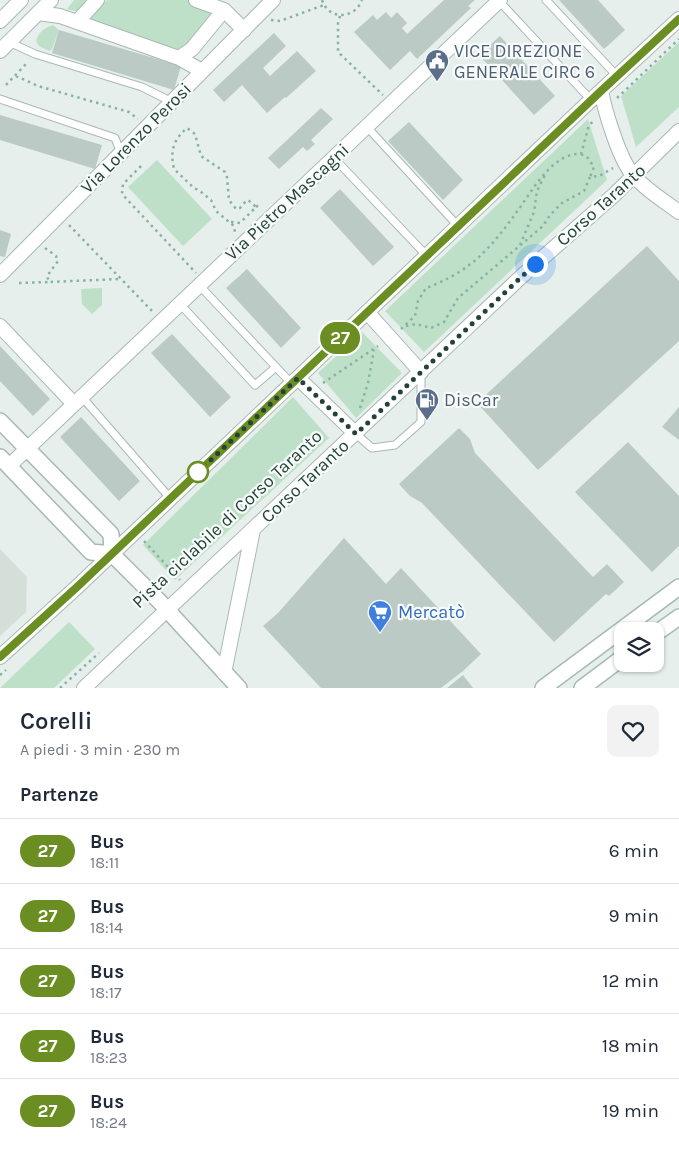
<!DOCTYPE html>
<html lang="it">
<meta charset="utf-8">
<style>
body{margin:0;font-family:Karla,sans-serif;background:#f2f2f3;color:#1f2937;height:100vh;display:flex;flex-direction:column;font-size:19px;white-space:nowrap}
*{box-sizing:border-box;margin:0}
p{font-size:16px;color:#747a83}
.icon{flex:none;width:28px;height:28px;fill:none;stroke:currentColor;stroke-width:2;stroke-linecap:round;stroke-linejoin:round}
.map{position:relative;height:688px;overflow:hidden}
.sheet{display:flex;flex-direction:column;background:#fff;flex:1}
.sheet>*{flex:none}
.badge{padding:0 10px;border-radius:16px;font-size:18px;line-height:32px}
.buttons{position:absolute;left:614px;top:622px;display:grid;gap:10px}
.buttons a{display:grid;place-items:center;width:50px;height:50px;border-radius:10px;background:#fff;box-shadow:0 1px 4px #0004;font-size:25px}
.you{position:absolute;width:25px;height:25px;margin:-12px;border:4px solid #fff;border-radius:50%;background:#1a73e8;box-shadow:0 0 0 8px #1a73e833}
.map>.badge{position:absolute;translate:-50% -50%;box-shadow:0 0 0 2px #fff}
h2{padding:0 20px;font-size:19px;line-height:45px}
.round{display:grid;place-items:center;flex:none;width:52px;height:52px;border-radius:10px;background:#f2f2f3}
.headline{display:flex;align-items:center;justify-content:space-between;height:85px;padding:0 20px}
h1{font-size:24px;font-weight:600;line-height:38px}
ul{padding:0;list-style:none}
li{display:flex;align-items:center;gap:15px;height:65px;padding:0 20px;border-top:1px solid #e0e1e3}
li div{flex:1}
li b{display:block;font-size:19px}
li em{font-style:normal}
li .badge{min-width:55px;font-weight:700;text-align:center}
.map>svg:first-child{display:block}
.built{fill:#d4dfda}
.green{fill:#bfe0c8}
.building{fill:#bbcac4}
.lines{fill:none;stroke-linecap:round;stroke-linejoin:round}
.service-casing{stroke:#a8b8b2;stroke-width:9}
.minor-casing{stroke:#a8b8b2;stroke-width:16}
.tertiary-casing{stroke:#a8b8b2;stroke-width:18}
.secondary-casing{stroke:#a4bbb3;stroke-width:18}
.path{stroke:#86b3a5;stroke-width:2.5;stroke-dasharray:2.5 4;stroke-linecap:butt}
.service{stroke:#fff;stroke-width:7}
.minor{stroke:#fff;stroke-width:14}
.tertiary{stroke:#fff;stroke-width:15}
.secondary{stroke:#fff;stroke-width:15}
.line-casing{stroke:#fff;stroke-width:11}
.line{stroke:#6b8e23;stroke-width:8}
.walk{stroke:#24423a;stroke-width:5;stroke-dasharray:0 9}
.stop-dot{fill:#fff;stroke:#6b8e23;stroke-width:2.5}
.labels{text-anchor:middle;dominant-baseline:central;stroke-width:4.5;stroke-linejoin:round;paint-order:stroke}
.service-label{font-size:18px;fill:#4e5e75;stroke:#f7fbf9;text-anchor:start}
.street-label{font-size:18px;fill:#24423a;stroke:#f7fbf9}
.shop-label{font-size:18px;fill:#366cbe;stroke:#f7fbf9;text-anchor:start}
</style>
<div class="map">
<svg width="679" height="688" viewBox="0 0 679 688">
<rect width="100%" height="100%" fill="#e6efeb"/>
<path class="built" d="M0,549L27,577L26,612L0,636Z"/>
<path class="green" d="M74,0H91L78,12L67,9Z
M107,0H188L218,10L183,51L90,21V17Z
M53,25L59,30L52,49L49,51L39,46L36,41C39,32 44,28 53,25Z
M679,42V107L636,147L621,96Z
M588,119L607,180L424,352L385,311Z
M157,160L212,219L183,246L128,187Z
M102,288V305L92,314L82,304L81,289Z
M362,332L402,373L356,418L318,373Z
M293,397L329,438L175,580L143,545Z
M69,622L95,649L54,688H0Z"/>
<path class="building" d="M444,0H475L468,6L471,8L417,59L410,51L390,70L354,32L373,15L377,20L386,12L391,18L397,12L407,23L402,28L407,34Z
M559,0H598L625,30L604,49Z
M59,30L181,66L174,90L52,53Z
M274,33L286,46L263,68L270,76L297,51L316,71L286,98L285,97L267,113L242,85L224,102L213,90Z
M500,36L555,96L534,115L479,55Z
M321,108L333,119L311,140L315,144L307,151L303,147L279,169L268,158Z
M0,115L102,145L95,169L0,140Z
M409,122L463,180L443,200L388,141Z
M340,189L394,247L373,266L320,208Z
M0,230L11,234L5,257L0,256Z
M647,246L679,281V341L538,470L477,403Z
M247,269L301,328L281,348L226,288Z
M172,334L231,397L210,417L151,353Z
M0,346L50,399L33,416L0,381Z
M679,407V440L662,427Z
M81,417L140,481L119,501L60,437Z
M459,428L470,439L475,453L593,577L607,564L624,582L609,596L606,594L554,642L422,503L410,496L399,484Z
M628,442L679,496V546L652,572L575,492Z
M344,538L386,584L401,568L481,654L463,671L441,688H321L263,626L278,613Z
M463,675L473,688H447Z"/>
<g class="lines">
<g class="service-casing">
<path id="service" d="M546,0L617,76
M499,1L591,100
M9,42L35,54L142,87L172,102
M0,99L115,138L121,153
M367,127L458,226
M334,158L427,256
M199,285L292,384
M180,304L255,385L276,367
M82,397L170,498
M356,434L372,448L395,445L421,422V373"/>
</g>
<g class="minor-casing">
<path id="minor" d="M196,0L224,10L244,30
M38,13L60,16L179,58L202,71
M0,21L21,0
M77,22L97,0
M0,51L51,0
M179,58L192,49L224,10
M601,91C605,111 620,162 634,176C646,190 664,201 679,212
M0,275L273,0
M367,312L421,372
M0,326L74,404
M298,378L356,434
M9,466L500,0
M0,657L77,587L591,100L679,19
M224,673L253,530
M84,688L522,276L614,195L679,131"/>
</g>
<g class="tertiary-casing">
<path id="tertiary" d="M0,421L111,534L112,554L159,601L239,688
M0,457L91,552L112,554"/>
</g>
<g class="secondary-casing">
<path id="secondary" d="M655,634L679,617
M543,688L679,587
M582,688L622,658"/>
</g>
<path class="path" d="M322,0C329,21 355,19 362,0
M340,16L338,23V52L383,95
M271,20L280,21L324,5
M16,76L38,86L129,112L138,119
M6,85L26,64
M617,98L679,39
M581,154L588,158L594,167L590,177
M141,166L123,184L122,194L196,273
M256,207L260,204
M231,222L240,223L256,207L248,200L246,201L240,208L236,209L229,200L227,177L225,172L201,156L195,134L187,128C173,140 170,151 174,169L194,188L200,191L211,200L216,211L234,226L235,233
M69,225L152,311
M520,245L534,212L537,191L545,175
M45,248L56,256L58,261L47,276L49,282L120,279
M19,283L49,282
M406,326L416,324L431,328L444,322L458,298L543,226L550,215L562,203L584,191L590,177L599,176L613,168
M401,329L415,316L418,301L426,288C446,281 469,268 484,252C496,240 506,227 516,213C531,193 552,152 581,154L589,125L595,120
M323,383L378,346
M360,408L368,383L374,350
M144,541L180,580
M0,675L6,670
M60,688L99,653"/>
<use href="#service" class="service"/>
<use href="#minor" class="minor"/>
<use href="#tertiary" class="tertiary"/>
<use href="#secondary" class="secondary"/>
</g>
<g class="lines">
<g class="line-casing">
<path id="line" d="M0,657L77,587L601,91L679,19"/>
</g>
<use href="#line" class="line"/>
<path class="walk" d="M198,472L298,378L356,434L535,264"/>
</g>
<defs>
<g id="civic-pin" transform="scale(1.25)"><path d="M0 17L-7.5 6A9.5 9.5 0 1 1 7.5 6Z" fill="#5c6f8a" stroke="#f7fbf9"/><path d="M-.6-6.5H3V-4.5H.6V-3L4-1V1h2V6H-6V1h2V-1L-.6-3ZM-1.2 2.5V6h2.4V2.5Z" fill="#fff"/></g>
<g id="fuel-pin" transform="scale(1.25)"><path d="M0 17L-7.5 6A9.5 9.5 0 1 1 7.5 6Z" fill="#5c6f8a" stroke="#f7fbf9"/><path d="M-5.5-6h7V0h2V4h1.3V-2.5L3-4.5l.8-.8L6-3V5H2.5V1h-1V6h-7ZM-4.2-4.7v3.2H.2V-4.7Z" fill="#fff"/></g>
<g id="supermarket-pin" transform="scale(1.25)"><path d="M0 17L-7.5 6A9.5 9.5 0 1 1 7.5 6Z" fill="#3f7fe0" stroke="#f7fbf9"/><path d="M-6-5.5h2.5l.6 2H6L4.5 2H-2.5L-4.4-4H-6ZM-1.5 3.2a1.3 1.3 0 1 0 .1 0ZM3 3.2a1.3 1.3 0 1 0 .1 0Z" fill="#fff"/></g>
</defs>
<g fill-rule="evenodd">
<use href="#civic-pin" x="437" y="61"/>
<use href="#fuel-pin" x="427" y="400"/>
<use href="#supermarket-pin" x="380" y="612"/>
</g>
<circle class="stop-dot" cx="198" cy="472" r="10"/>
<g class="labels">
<g class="service-label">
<text x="454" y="51">VICE DIREZIONE<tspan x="454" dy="21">GENERALE CIRC 6</tspan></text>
<text x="444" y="400">DisCar</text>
</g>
<g class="street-label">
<text transform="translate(136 138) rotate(-45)">Via Lorenzo Perosi</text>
<text transform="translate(287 202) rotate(-43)">Via Pietro Mascagni</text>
<text transform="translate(601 205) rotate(-42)">Corso Taranto</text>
<text transform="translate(305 481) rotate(-43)">Corso Taranto</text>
<text transform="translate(227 519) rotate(-43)">Pista ciclabile di Corso Taranto</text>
</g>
<g class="shop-label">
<text x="398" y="612">Mercatò</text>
</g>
</g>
</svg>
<div class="buttons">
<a><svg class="icon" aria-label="layers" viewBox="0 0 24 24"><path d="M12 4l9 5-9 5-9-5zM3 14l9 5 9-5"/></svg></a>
</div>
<div class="you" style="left:535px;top:264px"></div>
<b class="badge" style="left:340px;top:338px;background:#6b8e23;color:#fff">27</b>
</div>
<section class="sheet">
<div class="headline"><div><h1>Corelli</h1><p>A piedi · 3 min · 230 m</p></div><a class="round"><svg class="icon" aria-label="heart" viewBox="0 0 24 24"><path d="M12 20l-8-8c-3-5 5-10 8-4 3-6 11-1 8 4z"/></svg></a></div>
<h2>Partenze</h2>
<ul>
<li><span class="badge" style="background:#6b8e23;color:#fff">27</span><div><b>Bus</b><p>18:11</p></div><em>6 min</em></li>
<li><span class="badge" style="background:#6b8e23;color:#fff">27</span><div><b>Bus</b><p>18:14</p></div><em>9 min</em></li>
<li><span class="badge" style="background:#6b8e23;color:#fff">27</span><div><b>Bus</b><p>18:17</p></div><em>12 min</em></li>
<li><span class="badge" style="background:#6b8e23;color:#fff">27</span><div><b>Bus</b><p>18:23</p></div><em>18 min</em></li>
<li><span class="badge" style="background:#6b8e23;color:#fff">27</span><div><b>Bus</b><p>18:24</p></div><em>19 min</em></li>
</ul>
</section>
